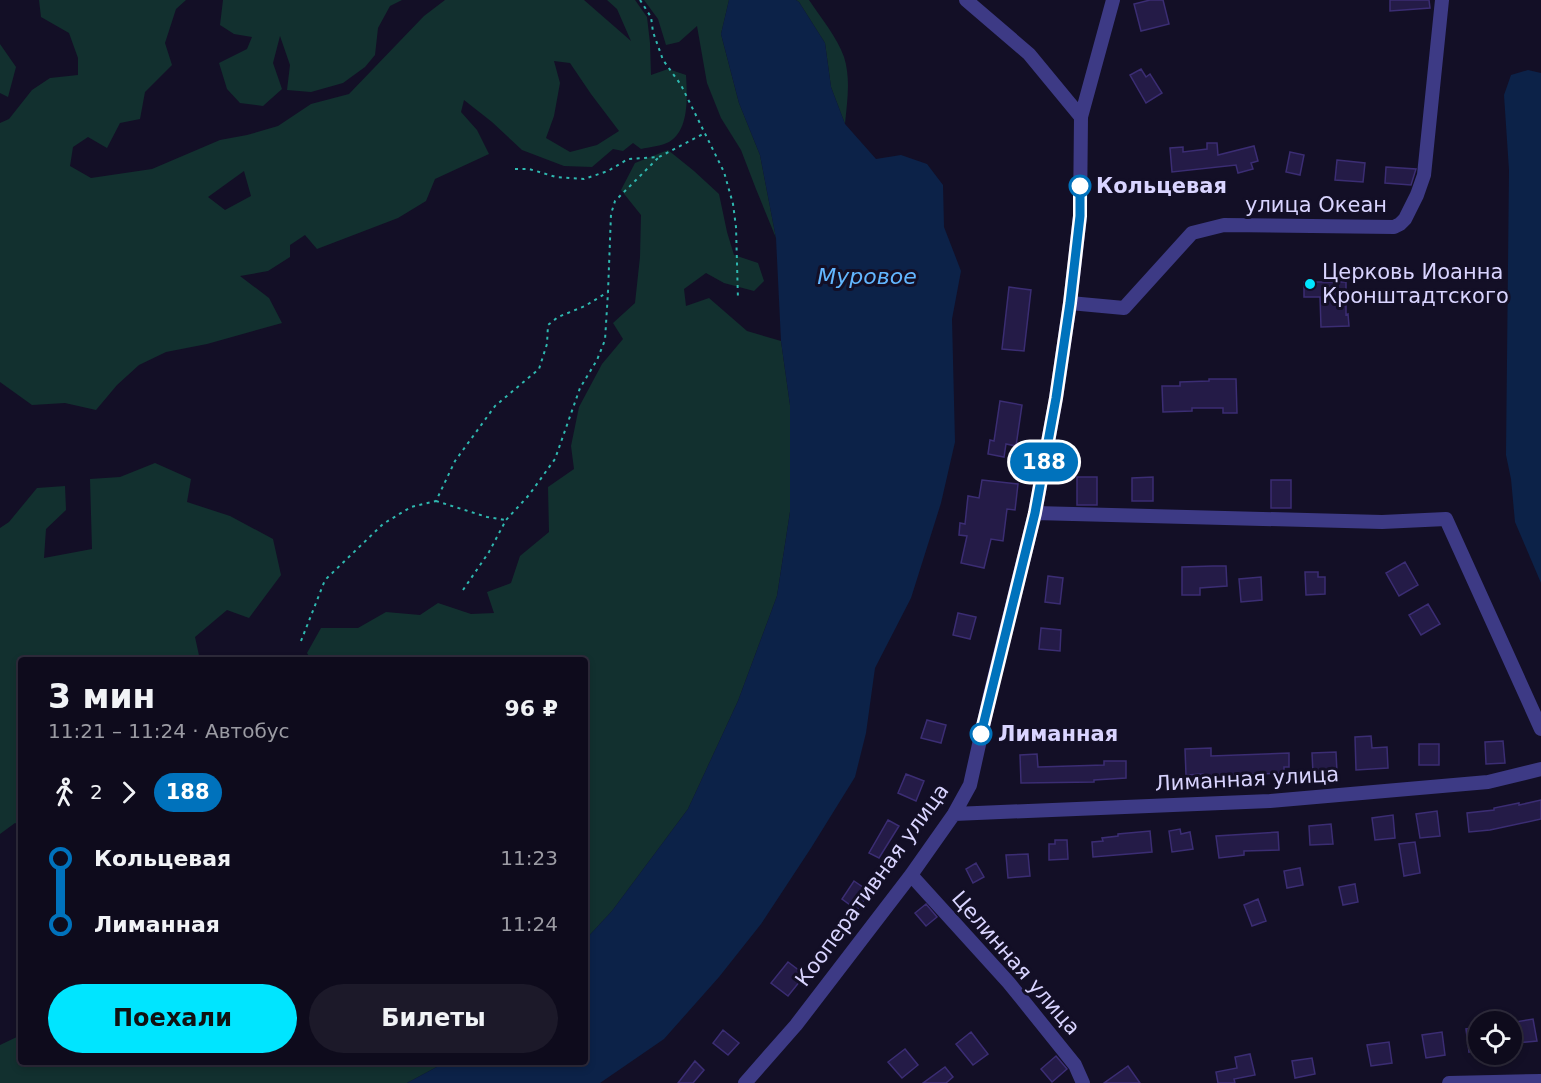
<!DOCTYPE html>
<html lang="ru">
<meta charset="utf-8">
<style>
body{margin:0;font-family:"DejaVu Sans",sans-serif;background:#1c1929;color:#f1f3f6;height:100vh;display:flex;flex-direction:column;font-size:22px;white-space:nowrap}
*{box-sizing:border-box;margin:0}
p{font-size:20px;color:#9b9ba3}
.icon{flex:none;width:33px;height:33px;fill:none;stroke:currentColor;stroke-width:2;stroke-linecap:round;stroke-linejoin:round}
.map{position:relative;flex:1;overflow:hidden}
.sheet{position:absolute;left:18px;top:657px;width:570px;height:408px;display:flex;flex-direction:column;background:#0e0b1c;border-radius:6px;box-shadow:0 3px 9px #0003,0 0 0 2px #2e2b3b}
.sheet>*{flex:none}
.badge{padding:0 12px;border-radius:20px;font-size:21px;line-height:39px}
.tools{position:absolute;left:1468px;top:1011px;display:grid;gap:12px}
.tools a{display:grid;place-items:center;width:54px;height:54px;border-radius:50%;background:#0e0b1c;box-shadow:0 3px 9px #0003,0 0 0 2px #2e2b3b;font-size:30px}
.map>.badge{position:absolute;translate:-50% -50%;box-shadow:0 0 0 3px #fff}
.legs{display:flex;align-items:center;gap:9px;height:66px;padding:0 30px;font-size:20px}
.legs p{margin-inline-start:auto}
.headline{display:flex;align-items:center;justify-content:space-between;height:102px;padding:0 30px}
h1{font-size:33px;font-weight:600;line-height:45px}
.button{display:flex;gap:12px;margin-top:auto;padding:12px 30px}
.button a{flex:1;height:69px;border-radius:36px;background:#00e5ff;color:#111;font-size:24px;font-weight:600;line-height:69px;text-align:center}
.button a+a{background:#1c1929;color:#f1f3f6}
ul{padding:0 30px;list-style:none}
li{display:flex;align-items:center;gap:21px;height:66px;font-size:22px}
li i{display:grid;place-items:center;width:9px;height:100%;margin:0 8px;background:currentColor}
li i::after{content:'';width:15px;height:15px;margin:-8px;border:4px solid;border-radius:50%;background:#0e0b1c}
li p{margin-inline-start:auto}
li:first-child i{background:linear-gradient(#0000 50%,currentColor 0)}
li:last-child i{background:linear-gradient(currentColor 50%,#0000 0)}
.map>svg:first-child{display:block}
.green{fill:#12302f;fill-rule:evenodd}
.water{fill:#0c2248}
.building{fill:#241b47;stroke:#3b2d73;stroke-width:1.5}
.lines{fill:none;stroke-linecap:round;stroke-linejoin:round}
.path{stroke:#2fb8b0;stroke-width:2;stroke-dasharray:3 4.5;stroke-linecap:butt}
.minor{stroke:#3d3a85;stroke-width:14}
.line-1-casing{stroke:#fff;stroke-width:14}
.line-1{stroke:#0072bc;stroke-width:9}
.stop-1-dot{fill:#fff;stroke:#0072bc;stroke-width:3}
.poi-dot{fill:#00e5ff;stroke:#130f26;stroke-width:2}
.labels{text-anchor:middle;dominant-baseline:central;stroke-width:6;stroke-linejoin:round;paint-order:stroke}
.stop-label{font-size:21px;font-weight:bold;fill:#d9d4ff;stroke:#130f26;text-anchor:start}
.street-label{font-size:21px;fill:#d9d4ff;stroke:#130f26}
.poi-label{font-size:21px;fill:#d9d4ff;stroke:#130f26;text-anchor:start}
.water-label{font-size:22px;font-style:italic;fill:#62b6ff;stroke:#130f26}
</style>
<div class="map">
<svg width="1541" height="1083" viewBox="0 0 1541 1083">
<rect width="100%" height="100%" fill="#130f26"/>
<path class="green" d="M39,0H186L176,9L165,43L172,65L145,92L140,119L120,123L107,148L88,137L73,147L70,166L91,178L152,169L220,140L247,135L278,126L311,104L349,94L424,16L445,0H584L631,41L617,9L607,0H635L647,17L650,43L651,75L668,69L686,75C687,95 690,130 669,142C662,146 649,147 641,149L633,143L623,151L613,149L592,167L564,166L522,150L492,122L464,100L461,112L477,130L489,154L435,179L426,201L398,218L317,249L305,235L290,245V257L268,271L240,276L269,298L282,323L207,344L166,352L139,365L117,385L96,410L65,403L32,405L0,382V123L9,119L32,90L50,78L78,75V58L69,33L41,17ZM554,61L570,63L591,94L619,131L597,145L570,152L546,138L554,116L560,83ZM244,171L251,196L225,210L208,197Z
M223,0H402L390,6L378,28L375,55L365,67L343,83L311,92L287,90L290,65L280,36L273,63L282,89L263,106L240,103L227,89L219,63L247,49L252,37L234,34L220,25Z
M644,0H729L721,34L739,103L760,155L776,238L756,189L741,150L721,118L707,83L697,26L679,42L666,45L658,19Z
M796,0H809C821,18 837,37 844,57C851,79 847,102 845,124L831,87L825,43L799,2Z
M0,44L16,67L8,97L0,93Z
M668,150L694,171L719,194L727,232L734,255L758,263L764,281L754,291L724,283L706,273L684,289L686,306L709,298L747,331L781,341L790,405V512L777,596L738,701L688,809L612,911L585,940V660H311L307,653L321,628H358L386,612L420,615L438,603L471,614L494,613L487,592L511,583L520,556L549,532L548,487L574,469L571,446L579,407L602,364L623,339L613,323L635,303L640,257L641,215L621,190L635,163Z
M155,463L191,479L187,502L230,516L273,539L281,575L249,618L227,610L195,637L200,660H21V826L15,823L0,834V528L9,522L37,488L65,486L66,510L46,529L44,558L92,549L90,479L120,477Z
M21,1035V1062H446L407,1083H0V1045Z"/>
<path class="water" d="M729,0H796L799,2L825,43L831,87L845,124L876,159L901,155L927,164L943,185L944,227L961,271L952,319L955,442L941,503L911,598L875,668L866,733L855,777L811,848L761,924L719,977L664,1039L600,1083H407L446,1062H585V940L612,911L688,809L738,701L777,596L790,512V405L781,341L776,238L760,155L739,103L721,34Z
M1528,70L1541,73V583L1515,522L1511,479L1506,455L1509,170L1504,95L1511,75Z"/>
<path class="building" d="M1150,0H1163L1169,24L1141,31L1134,4Z
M1390,0H1429L1430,8L1390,11Z
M1141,69L1146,77L1150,74L1162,93L1146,103L1130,75Z
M1207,143H1217L1218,155L1254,146L1258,161L1251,163L1253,169L1238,173L1236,165L1172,172L1170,148L1183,147V152L1207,149Z
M1290,152L1304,155L1300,175L1286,172Z
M1337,160L1365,163L1363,182L1335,180Z
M1386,167L1416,169L1411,185L1385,183Z
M1304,282H1346V315L1348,314L1349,326L1321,327L1320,297H1304Z
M1009,287L1031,290L1024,351L1002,349Z
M1209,379H1236L1237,413H1223V408H1192V411L1163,412L1162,386H1180V382L1209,381Z
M1000,401L1022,405L1016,446L1006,444L1004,457L988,454L990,440L994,441Z
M1077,477H1097V505H1077Z
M1153,477V501H1132V478Z
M982,480L1018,484L1015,510L1007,509L1003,541L991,539L984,568L961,563L967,536L959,535L960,523L965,524L968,496L979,498Z
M1271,480H1291V508H1271Z
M1405,562L1418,585L1399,596L1386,573Z
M1213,566H1226L1227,586L1200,588V595H1182V567Z
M1305,572H1318V577H1325V594L1306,595Z
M1048,576L1063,578L1060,604L1045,602Z
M1261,577L1262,600L1241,602L1239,579Z
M1428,604L1440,624L1421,635L1409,615Z
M958,613L976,617L970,639L953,635Z
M1041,628L1061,630L1060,651L1039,649Z
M927,720L946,725L941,743L921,738Z
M1371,736L1372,748L1387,747L1388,768L1356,770L1355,737Z
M1503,741L1505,763L1486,764L1485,742Z
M1419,744H1439V765H1419Z
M1211,748V756L1289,753V767H1284V773L1203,776V774L1186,775L1185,749Z
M1336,752L1337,772L1313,773L1312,753Z
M1037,754L1038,767L1104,765V761H1126V778L1094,780V782L1021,783L1020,755Z
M906,774L924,781L916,801L898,793Z
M1541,800V819L1490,830L1469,832L1467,813L1494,810V808L1519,803V805Z
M1437,811L1440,836L1420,838L1416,814Z
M1393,815L1395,838L1375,840L1372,818Z
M888,820L899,826L879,858L869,853Z
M1331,824L1333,844L1310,845L1309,826Z
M1180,829L1181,834L1190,832L1193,849L1172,852L1169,831Z
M1150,831L1152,852L1093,857L1092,842L1103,841L1102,838L1118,836V834Z
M1278,832L1279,850L1244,851V855L1219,858L1216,836Z
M1055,840H1067L1068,859L1049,860V844H1055Z
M1415,842L1420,873L1404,876L1399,844Z
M1028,854L1030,876L1008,878L1006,855Z
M976,863L984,877L973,883L966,869Z
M1300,868L1303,885L1287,888L1284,871Z
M854,881L870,892L857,910L842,899Z
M1355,884L1358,902L1343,905L1339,887Z
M1258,899L1266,921L1252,926L1244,905Z
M926,904L937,917L926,926L915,913Z
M788,962L805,975L788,996L771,983Z
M1533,1019L1537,1041L1517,1043L1515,1022Z
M1479,1027V1050L1469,1052L1466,1029Z
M723,1030L739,1043L728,1055L713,1043Z
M971,1032L988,1054L973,1065L956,1044Z
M1442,1032L1445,1055L1426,1058L1422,1035Z
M1389,1042L1392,1063L1371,1066L1367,1045Z
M905,1049L918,1065L902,1078L888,1062Z
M1250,1054L1255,1075L1234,1079L1235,1083H1218L1216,1072L1237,1068L1235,1057Z
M1056,1056L1067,1069L1052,1082L1041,1069Z
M1312,1058L1315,1074L1295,1078L1292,1061Z
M695,1061L704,1070L693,1083H678Z
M1128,1066L1140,1083H1104Z
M945,1067L953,1077L946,1083H923Z"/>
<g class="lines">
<path class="path" d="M640,0L651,17L653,32L663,60L681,85L724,172L733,204L736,227L738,300
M515,169H529L556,177L584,179L608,171L628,159L659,157L705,133
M436,501L487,517L505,520
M463,590L489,552L506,520L529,495L555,459L580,388L597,360L605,340L608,292L611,214L615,201L659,157
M301,641L325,580L383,524L411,507L436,501L455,461L495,406L539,369L547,344L548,325L558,317L585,306L608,292"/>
<path class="minor" d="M966,0L1029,54L1081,117
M1070,303L1124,308L1192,233L1224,225L1394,227L1400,224L1405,219L1417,195L1424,175L1442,0
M1035,513L1382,522L1446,519L1541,729
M954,814L1270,801L1488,782L1541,769
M911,875L1009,983L1075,1065L1083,1083
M745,1083L796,1025L911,875L954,814L970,785L990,695L1035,513L1056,398L1070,303L1080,216L1081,117L1113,0
M1449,1083L1541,1081"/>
</g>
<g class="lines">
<g class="line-1-casing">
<path id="line-1" d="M981,734L1035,513L1056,398L1070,303L1080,216V186"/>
</g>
<use href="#line-1" class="line-1"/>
</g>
<g class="stop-1-dot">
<circle cx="1080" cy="186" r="10"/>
<circle cx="981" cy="734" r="10"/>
</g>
<circle class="poi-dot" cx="1310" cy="284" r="6"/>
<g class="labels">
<g class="stop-label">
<text x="1096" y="186">Кольцевая</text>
<text x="998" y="734">Лиманная</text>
</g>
<g class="street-label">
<text x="1316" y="205">улица Океан</text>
<text transform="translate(1247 779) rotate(-3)">Лиманная улица</text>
<text transform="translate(872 885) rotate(-54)">Кооперативная улица</text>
<text transform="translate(1016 963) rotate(49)">Целинная улица</text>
</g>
<g class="poi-label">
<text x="1322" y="272">Церковь Иоанна<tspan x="1322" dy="24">Кронштадтского</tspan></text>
</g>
<g class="water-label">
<text x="867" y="276">Муровое</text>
</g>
</g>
</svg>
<div class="tools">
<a><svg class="icon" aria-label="locate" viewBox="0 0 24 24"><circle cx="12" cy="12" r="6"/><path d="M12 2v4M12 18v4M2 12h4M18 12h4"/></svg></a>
</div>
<b class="badge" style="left:1044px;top:462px;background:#0072bc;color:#fff">188</b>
<section class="sheet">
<div class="headline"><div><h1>3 мин</h1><p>11:21 – 11:24 · Автобус</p></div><b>96 ₽</b></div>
<div class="legs"><svg class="icon" aria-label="walk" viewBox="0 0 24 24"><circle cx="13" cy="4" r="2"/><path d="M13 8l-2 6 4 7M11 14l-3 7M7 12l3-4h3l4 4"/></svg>2<svg class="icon" aria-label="forward" viewBox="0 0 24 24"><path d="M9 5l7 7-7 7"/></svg><b class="badge" style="background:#0072bc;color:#fff">188</b></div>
<ul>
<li><i style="color:#0072bc"></i><b>Кольцевая</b><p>11:23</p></li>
<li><i style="color:#0072bc"></i><b>Лиманная</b><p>11:24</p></li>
</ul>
<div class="button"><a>Поехали</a><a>Билеты</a></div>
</section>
</div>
